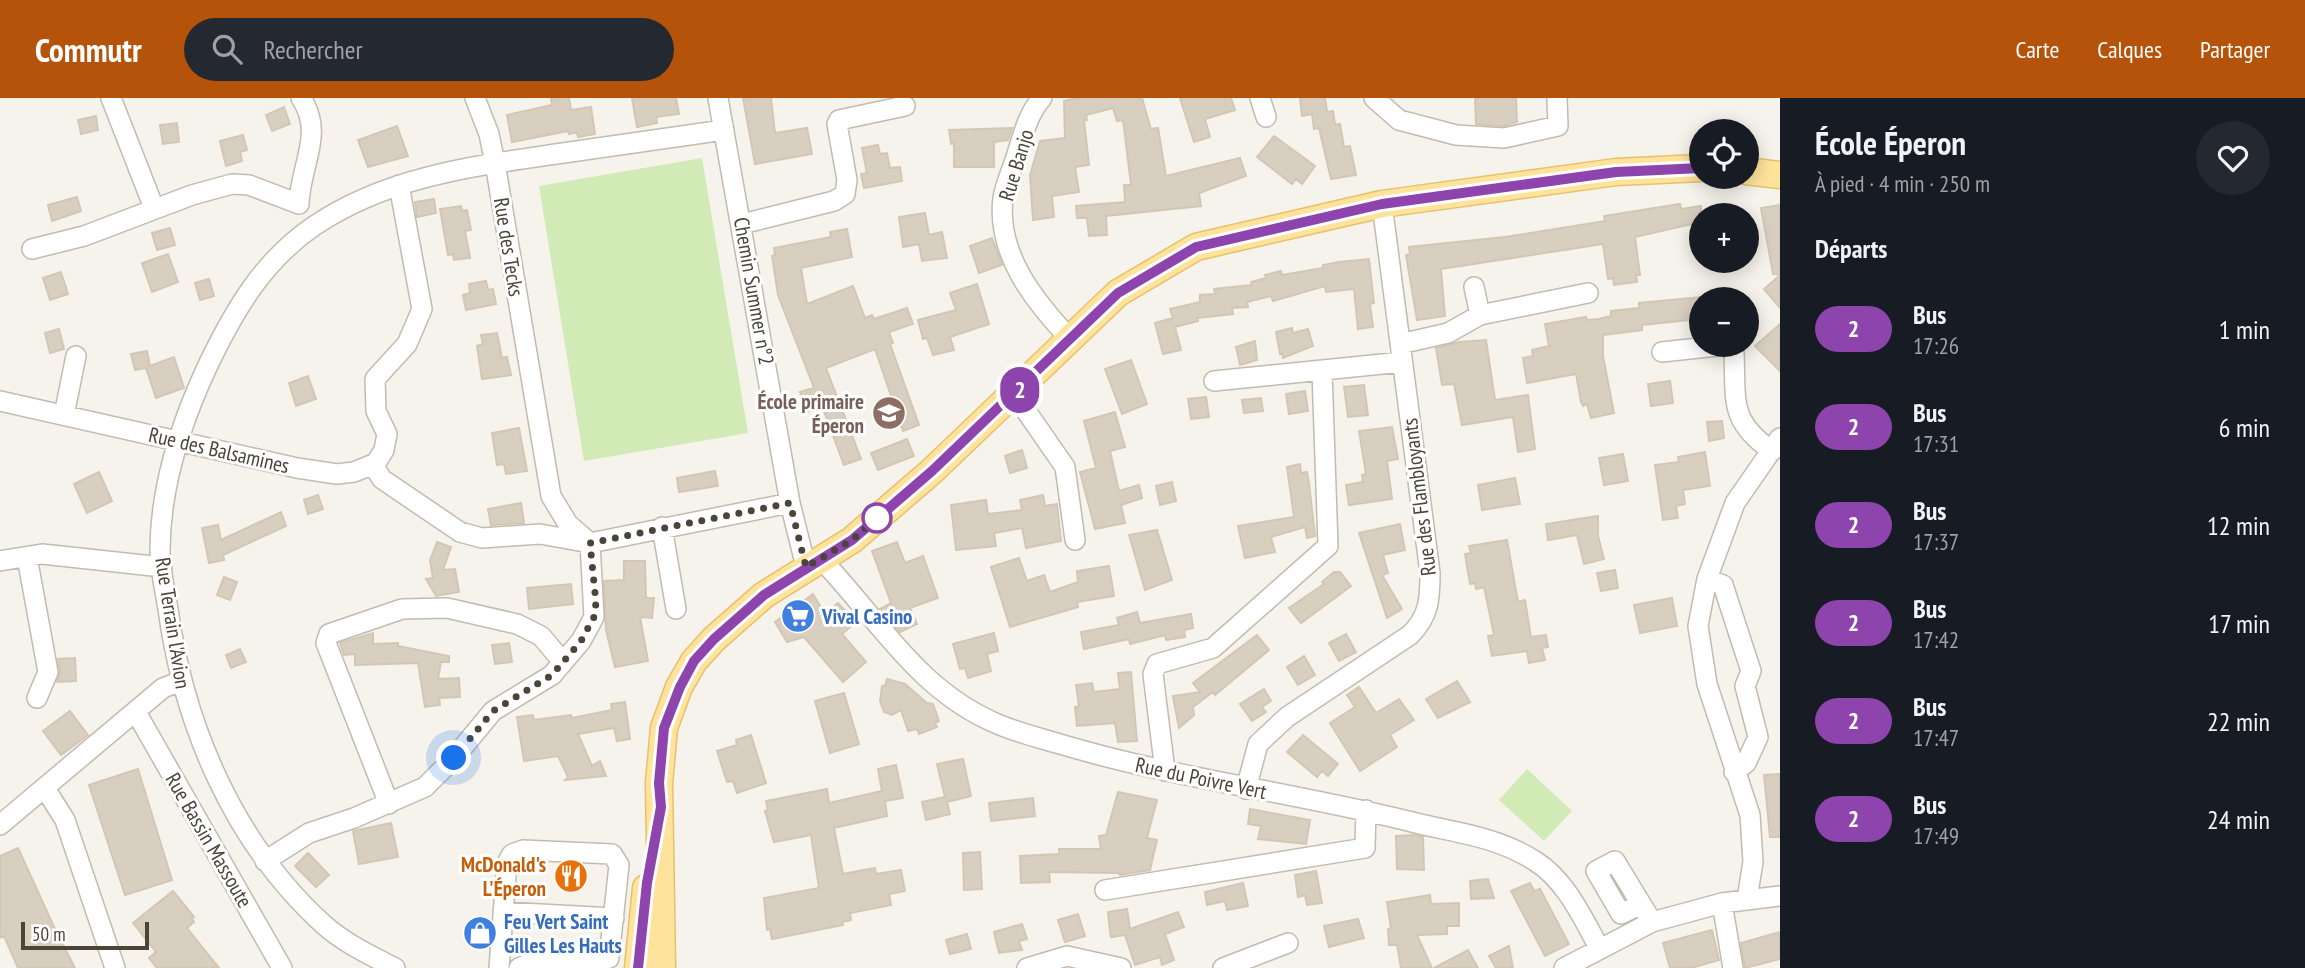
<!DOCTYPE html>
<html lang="fr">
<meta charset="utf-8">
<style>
body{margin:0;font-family:"PT Sans Narrow",sans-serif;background:#242831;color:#f1f3f6;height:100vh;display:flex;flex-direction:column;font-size:26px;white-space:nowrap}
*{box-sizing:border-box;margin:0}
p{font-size:23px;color:#9ea1a6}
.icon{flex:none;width:38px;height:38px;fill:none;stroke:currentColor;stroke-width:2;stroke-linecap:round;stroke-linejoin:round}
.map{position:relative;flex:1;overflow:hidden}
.drawer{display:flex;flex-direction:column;background:#171b24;width:525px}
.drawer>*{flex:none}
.badge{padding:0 14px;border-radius:23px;font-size:24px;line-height:46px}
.buttons{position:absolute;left:1689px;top:21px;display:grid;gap:14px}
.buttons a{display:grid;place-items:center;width:70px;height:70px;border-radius:50%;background:#171b24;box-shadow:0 4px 18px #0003;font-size:35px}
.scale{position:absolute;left:21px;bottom:18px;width:128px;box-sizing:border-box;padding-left:7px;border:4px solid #4b4439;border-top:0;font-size:19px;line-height:24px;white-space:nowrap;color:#4b4439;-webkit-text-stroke:5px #fff;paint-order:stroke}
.you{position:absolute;width:35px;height:35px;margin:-18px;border:5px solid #fff;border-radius:50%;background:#1a73e8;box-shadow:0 0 0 10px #1a73e833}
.map>.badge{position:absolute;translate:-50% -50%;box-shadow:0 0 0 4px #fff}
h2{padding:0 35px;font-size:26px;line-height:63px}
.round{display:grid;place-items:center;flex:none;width:74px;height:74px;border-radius:37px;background:#242831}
.headline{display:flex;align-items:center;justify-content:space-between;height:119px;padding:0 35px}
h1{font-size:33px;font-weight:700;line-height:52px}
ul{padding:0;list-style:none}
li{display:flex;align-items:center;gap:21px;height:98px;padding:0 35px}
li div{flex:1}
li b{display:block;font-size:26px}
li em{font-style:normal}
li .badge{min-width:77px;font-weight:700;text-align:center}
header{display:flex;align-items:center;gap:42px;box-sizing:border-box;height:98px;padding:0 35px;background:#b45309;color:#fff}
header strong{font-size:33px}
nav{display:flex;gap:38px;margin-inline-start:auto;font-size:24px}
.search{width:490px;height:63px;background:#242831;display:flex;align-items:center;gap:18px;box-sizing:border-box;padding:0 24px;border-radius:38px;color:#9ea1a6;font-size:26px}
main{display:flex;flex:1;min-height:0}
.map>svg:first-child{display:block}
.green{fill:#d2eab5}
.building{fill:#d8cfc1;stroke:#d3c7b4;stroke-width:2}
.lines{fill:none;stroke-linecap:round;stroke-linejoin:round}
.minor-casing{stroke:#c2bbae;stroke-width:22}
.major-casing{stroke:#e6c16a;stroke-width:29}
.minor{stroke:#fff;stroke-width:19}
.major{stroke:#ffe39c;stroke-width:26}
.line-casing{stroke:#fff;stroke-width:16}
.line{stroke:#8e44ad;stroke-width:10}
.walk{stroke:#4b4439;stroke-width:7;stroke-dasharray:0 12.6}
.stop-dot{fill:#fff;stroke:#8e44ad;stroke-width:3.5}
.labels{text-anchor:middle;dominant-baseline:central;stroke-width:6;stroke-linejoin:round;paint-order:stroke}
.street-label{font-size:21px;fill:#4b4439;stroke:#fff}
.education-label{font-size:21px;font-weight:bold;fill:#785e54;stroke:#fff;text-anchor:end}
.shop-label{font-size:21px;font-weight:bold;fill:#366cbe;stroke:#fff;text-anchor:start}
.food-label{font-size:21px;font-weight:bold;fill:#c56008;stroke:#fff;text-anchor:end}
</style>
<header>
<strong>Commutr</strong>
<div class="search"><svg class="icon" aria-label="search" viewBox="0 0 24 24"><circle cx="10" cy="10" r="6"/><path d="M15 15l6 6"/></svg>Rechercher</div>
<nav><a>Carte</a><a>Calques</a><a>Partager</a></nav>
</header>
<main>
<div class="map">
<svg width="1780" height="870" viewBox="0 0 1780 870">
<rect width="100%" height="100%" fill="#f6f3ec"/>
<path class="green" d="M702,60L748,335L584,363L539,88Z
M1527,671L1572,713L1544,743L1499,702Z"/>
<path class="building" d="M551,0H569L571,12L591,9L595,36L578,39L577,34L569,36L568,33L512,44L507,17L552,7Z
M632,0H676L679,16L656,19L657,25L637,29Z
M743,0H771L775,35L807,30L812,56L755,66Z
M1077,0H1142L1151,31L1158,30L1166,78L1240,60L1246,78L1199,95L1201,108L1106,118L1107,137L1089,138L1087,120H1077L1076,108L1125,104L1124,87H1131L1123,22L1117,23L1113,10L1086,17L1087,22H1084L1089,67L1075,69L1079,94L1052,98L1054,119L1033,122L1030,77L1040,43L1065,40L1064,3Z
M1180,0H1231L1235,12L1205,21L1210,39L1194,44Z
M1300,0H1325L1327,14L1333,13L1335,27L1340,26L1344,49L1350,48L1356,77L1331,81L1319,30L1314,31L1312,16L1302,18Z
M1475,0H1516L1517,24L1503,28L1476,26Z
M284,9L290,26L272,33L266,17Z
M96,18L98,32L81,36L78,22Z
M177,25L179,44L163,46L160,27Z
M397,28L408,58L368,69L358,42Z
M1012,30L1008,42L994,44V69H954V45L951,46L949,32Z
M243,37L247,52L240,54L242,63L226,68L220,43Z
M1274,38L1315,68L1302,86L1296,81L1292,86L1257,59Z
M878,47L880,56L887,55L890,70L900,69L902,83L864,90L861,76L867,75L862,50Z
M77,99L81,113L52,123L48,107Z
M434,101L436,115L417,119L415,104Z
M1680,106L1681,111L1701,108V124L1635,139L1640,177H1636L1637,184L1614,187L1613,180L1608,181L1603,146L1441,171L1445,218L1417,222L1406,157L1410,156L1409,149L1505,139L1605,123L1604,118Z
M1780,107V176H1773L1761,110Z
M461,108L462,113L467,112L471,132L465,133L470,160L454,162L453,156L448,157L440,111Z
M925,115L929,137L942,134L947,160L922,163L919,146L903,149L899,119Z
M170,130L175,147L157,152L152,135Z
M847,131L852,159L801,170L807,206L853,188L865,220L872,217L874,221L907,210L913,226L889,234L893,245L890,246L919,327L903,333L875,251L826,270L861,361L844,367L822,308L808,314L800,294L814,290L778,197L772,158L775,157L774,150L831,139L830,134Z
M992,140L1002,167L979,175L970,148Z
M168,156L178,184L152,194L142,165Z
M1369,161L1374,205L1370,206L1373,229L1358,231L1354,191L1326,194L1325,188L1273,203L1271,198L1247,204L1248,209L1232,210L1233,216L1197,220L1198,223L1175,229L1181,252L1163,256L1155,225L1173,220L1170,211L1200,204V197L1215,196L1214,191L1252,187L1251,184L1266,180L1265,177L1281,173L1282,177L1323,170V167L1339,164Z
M61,174L68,196L50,202L43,180Z
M1780,177V210L1764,191Z
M209,181L214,198L200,202L195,185Z
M486,183L488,192L493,191L496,206L466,212L463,197L470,195L469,186Z
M977,186L989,226L950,239L954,252L933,257L927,240L923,241L918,222L956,212L950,195Z
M1701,199L1699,221L1642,227V232L1603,237V258L1614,315L1591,320L1587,306L1583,308L1581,304L1576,276L1527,285L1523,260L1533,258L1532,252L1549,248L1545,226L1586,219L1587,222L1599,221L1611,218V213L1639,210V205Z
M1780,226V273L1755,248Z
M1292,230L1293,235L1308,231L1313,248L1283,260L1282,255L1280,256L1276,234Z
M59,231L64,251L50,255L45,235Z
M497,235L502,260L507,259L511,277L482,281L477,248L483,246L481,237Z
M1486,242L1495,302L1528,297L1535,351L1518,354L1513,319L1462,327L1454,286L1442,287L1436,250L1459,244Z
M1255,243L1257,262L1240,267L1236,249Z
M147,253L150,268L174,259L184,290L156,300L146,270L135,272L131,256Z
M1131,262L1147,306L1122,316L1105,271Z
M308,278L316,301L296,308L289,285Z
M1670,283L1673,305L1651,308L1648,286Z
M1364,287L1368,317L1348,319L1344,289Z
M1305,293L1308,313L1289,316L1286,296Z
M1206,299L1209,319L1191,321L1188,301Z
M1261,300L1263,313L1244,315L1242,302Z
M1115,314L1125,349L1110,353L1119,393L1139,387L1142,400L1121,407L1125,425L1095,431L1080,374L1096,370L1084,323Z
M1722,323L1724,340L1709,343L1707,324Z
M1392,329L1398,361L1387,363L1392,401L1349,407L1346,387L1363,384L1362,377L1366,376L1359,333Z
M519,330L527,373L506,376L504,366L497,367L492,335Z
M907,341L914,358L878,372L871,355Z
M1022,352L1027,370L1010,375L1005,358Z
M1705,354L1710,388L1683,392L1685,406L1676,408L1678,420L1663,422L1655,367L1679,364L1678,359Z
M1623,356L1628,383L1604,387L1599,360Z
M1300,366L1301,375L1307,374L1309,385L1315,438L1307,440L1305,429L1271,439L1275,454L1245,460L1238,428L1294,419L1287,369Z
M715,373L718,388L679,394L677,380Z
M99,374L112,403L87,415L74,386Z
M1515,380L1520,406L1482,412L1478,387Z
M1172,384L1176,403L1160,407L1156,388Z
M318,397L323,411L308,416L304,402Z
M1043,397L1045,408L1057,406L1061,443L1026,450L1022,430L994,435L996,448L956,452L951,407L986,402L988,416L1022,412L1020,402Z
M521,405L524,425L491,427L488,411Z
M281,414L286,428L223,457L224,462L209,465L202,430L218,427L221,442Z
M1598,418V438L1604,461L1584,466L1577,437L1548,442L1546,426Z
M1400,426L1405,452L1383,457L1388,475L1382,477L1402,511L1387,520L1359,435Z
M1157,432L1172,482L1145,492L1129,437Z
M1507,442L1518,504L1525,502L1531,539L1546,537L1548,549L1542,550L1545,562L1529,565L1527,553L1492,558L1488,538L1494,537L1484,489L1476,491L1475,485L1470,486L1465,456L1471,455L1469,448Z
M437,444L451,449L443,472L455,471L459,494L436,498L426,481L433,480L430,462Z
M897,444L905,465L923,458L938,500L910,510L917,526L900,534L880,511L891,505L872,453Z
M1019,460L1027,483L1044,477L1050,494L1078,484L1077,473L1109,468L1114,498L1077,504L1078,509L1010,529L991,469Z
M624,463H645L646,500H654L652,520L640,519L648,563L615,569L606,532L604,483L624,482Z
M1615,472L1618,490L1601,493L1597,475Z
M1334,474H1340L1351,488L1301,525L1289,510L1324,486L1322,484Z
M224,479L237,484L230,502L217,497Z
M571,486L573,506L529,511L527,490Z
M813,496L825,516L838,505L856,524L842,536L866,564L843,584L804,539L787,544L775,524Z
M1672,500L1677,528L1640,535L1634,507Z
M1137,514L1140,525L1191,516L1193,530L1184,532L1185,539L1166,542L1165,537L1130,546L1129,541L1084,551L1081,534L1119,527L1117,520Z
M373,535V546L398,545V548L449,558V564H441L438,581L459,580L460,599L439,600L440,607L425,609L418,565L355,567V556L344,557L340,545Z
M994,535L998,553L987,556L991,573L968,580L965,570L960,571L953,546Z
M1346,536L1356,554L1339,563L1329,545Z
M1257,537L1269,552L1215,597L1213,594L1193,609L1194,617L1179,630L1173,598L1200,594L1193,585Z
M509,545L512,564L495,566L492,547Z
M240,551L246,564L231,570L226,557Z
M1304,558L1315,577L1298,587L1287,569Z
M75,560L76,583L57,584L60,573L58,561Z
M1131,574L1137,643L1118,644L1115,625L1077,628L1075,609L1079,608L1076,587L1092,585L1094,594L1120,591L1118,575Z
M887,581L905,586L927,605L933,606L939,623L935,625L937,629L919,636L917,631L908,633L901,612L892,617L884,614L880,603L882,588H885Z
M1457,583L1470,604L1438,620L1426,601Z
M1359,589L1376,615L1399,601L1414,622L1390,637L1397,649L1360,673L1330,625L1355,609L1347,597Z
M1264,591L1271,603L1262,609L1266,614L1252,623L1240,606Z
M844,595L859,646L830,655L815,603Z
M625,604L630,641L617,643L614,630L578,636L592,668L600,663L606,678L565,682L568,679L558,658L524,663L517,619L533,617L534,622L571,617L572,620L612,612L611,606Z
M70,613L88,637L61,657L43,633Z
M751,637L766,685L737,695L733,683L727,684L717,653L737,647L736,642Z
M1303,637L1338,666L1328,678L1322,673L1317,679L1287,654Z
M963,661L971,698L947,704L950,716L926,722L922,704L945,699L937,666Z
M896,667L903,700L885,703L887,718L834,730L843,776L875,770L876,776L901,772L905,793L889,796L891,807L850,815L851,822L842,824L843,827L772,841L770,831L767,832L764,800L819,790L811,737L774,744L765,713H768L766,703L827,691L829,705L882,693L878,671Z
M138,671L172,782L125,797L89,687Z
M1780,676V739H1770L1764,677Z
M1118,694L1157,702L1147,740L1157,742L1150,772L1120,777L1119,775L1049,774L1050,784L1021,785L1020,758L1059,756V751H1101L1099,738L1106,737Z
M1033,700L1035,718L991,723L989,705Z
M1250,711L1310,722L1306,746L1258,741L1261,728L1248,726Z
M391,725L398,759L359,766L353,733Z
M1415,737L1423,739L1424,772L1397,771L1396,738Z
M18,750L54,829L75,870H18L4,838L0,840V758Z
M980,754L982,791L964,792L963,755Z
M308,755L329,777L316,789L295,768Z
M1316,773L1322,805L1307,807L1305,797L1298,799L1295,777Z
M1488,781L1494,800L1471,801L1470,783Z
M1243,785L1248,808L1227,812L1225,803L1207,807L1205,794Z
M1530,785L1534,793L1540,791L1569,846L1545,858L1511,793Z
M173,793L194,819L192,820L194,824L187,830L219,870H157L149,860L156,854L133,825Z
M1430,797L1431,806L1459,805V828H1447V836L1417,837L1432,870H1401L1397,847H1389L1388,831L1391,830L1387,804Z
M1127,811L1130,831L1178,814L1184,829L1165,836L1174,862L1162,867L1160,859L1135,867L1125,837L1111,839L1110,833L1108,814Z
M1078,816L1085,838L1065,844L1058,822Z
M1358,821L1364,840L1329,849L1324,828Z
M1022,826L1027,841L1019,843L1022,852L999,855L994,834Z
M1712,832L1719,862L1691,870H1670L1663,845Z
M1780,834V861L1745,870L1741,845Z
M967,836L971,851L950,856L946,842Z
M1509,848L1513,870H1496L1489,858Z
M1468,852L1478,870H1434Z"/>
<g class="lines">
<g class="minor-casing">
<path id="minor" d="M111,0L154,110
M718,0L790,405L806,469
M1042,0C1028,15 1022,40 1016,59C1012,72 1005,87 1003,100C996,156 1035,204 1071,242
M1260,0L1266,19
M1374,0L1399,22L1456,37L1504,40L1558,28L1557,0
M299,106C300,67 325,36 301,0
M742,126L834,103L845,96L847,82L837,26L839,22L905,8
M32,151L84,138L192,97L232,86L249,87L299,106
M1474,189L1480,217
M1400,246L1448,235L1480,217L1588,195
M1662,254L1726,247L1734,255C1736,303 1729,323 1772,353
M1214,283L1402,264
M1015,297L1065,369L1075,442
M0,303L297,370L337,376L354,374L376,365L384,352L387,336L376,313L375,281L407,246L422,211L399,87
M64,317L76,258
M373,367L382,381L460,434L482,440L540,436L590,445L790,405
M662,429L676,511
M27,459L48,574L37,600
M820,460C878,520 918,594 1000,627C1019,635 1040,640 1060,646C1177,681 1298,695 1416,725C1457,735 1498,739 1535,763C1566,782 1583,821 1600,851
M0,463L42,456L162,469
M1707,481L1723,487L1751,573L1745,588L1758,639L1746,665L1734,674
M136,614L282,870
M1165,673L1153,576L1157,566L1213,550L1328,448L1322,273
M1246,691L1258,646L1287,619L1410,537C1429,518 1430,502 1430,475L1382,106
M46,692L65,722L115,870
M389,706L326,545L329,536L402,511L447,510L517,526L541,538L563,564
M0,727L163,590L181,583
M265,763L309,735L354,720L425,689L454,660L493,613L552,577L581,543L594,519L590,445L568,426L551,398L495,65L489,36L475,0
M1105,792L1365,750L1366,712
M1747,801L1753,764L1750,717L1707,586L1698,528L1707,481L1735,405L1780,340
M1722,805L1733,870
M1641,806L1621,816L1596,773L1615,763L1652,824
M503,814L614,820
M395,870C370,857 344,845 323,826C234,745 184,628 168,511C165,492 160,472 160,453C160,387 181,324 209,265C235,211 264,162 314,128C386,79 473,68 556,56C612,48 668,40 724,32
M499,870L507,765L512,756L523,752L612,756L619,767L609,860C582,870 547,854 519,870
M1027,870L1067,858L1121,870
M1223,870L1288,845
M1564,870L1652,824L1722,805L1780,798"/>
</g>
<g class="major-casing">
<path id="major" d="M1746,73L1780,77
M638,870L646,790
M662,870L659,685L664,630L679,589L694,563L714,541L764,497L852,442L932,373L1118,195L1196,149L1382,106L1616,74L1701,70"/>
</g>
<use href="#minor" class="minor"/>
<use href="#major" class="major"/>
</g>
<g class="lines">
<g class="line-casing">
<path id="line" d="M638,870L647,785L661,709L659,685L664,630L680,589L694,563L714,541L764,497L852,442L932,373L1118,195L1196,149L1382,106L1616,74L1701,70"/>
</g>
<use href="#line" class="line"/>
<path class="walk" d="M454,660L493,613L552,577L581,543L594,519L596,505L590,445L790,405L806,469L852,442L877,420"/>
</g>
<defs>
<g id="school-disc" transform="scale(1.75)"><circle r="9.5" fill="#8d6e63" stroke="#fff"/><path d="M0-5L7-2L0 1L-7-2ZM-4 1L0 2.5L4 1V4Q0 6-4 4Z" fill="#fff"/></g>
<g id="supermarket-disc" transform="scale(1.75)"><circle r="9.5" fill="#3f7fe0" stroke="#fff"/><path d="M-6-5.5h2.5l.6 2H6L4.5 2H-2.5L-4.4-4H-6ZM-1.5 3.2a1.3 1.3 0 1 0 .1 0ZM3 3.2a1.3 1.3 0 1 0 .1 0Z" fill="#fff"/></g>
<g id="restaurant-disc" transform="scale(1.75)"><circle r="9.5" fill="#e8710a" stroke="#fff"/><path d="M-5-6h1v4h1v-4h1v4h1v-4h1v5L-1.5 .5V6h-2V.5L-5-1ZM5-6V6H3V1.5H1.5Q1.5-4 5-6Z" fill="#fff"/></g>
<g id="shop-disc" transform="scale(1.75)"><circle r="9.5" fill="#3f7fe0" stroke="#fff"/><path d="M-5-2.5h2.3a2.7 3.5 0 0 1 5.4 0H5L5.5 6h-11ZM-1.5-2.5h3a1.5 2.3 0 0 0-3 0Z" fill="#fff"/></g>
</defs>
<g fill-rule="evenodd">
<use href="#school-disc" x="889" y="315"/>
<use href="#supermarket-disc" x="798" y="518"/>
<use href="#restaurant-disc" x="571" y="778"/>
<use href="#shop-disc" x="480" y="835"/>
</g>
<circle class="stop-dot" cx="877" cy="420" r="14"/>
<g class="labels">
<g class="street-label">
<text transform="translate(1016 67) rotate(-73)">Rue Banjo</text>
<text transform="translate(509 149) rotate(81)">Rue des Tecks</text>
<text transform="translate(754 193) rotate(80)">Chemin Summer n°2</text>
<text transform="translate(219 352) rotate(13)">Rue des Balsamines</text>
<text transform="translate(1419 399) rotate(-97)">Rue des Flambloyants</text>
<text transform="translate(173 525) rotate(81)">Rue Terrain l'Avion</text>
<text transform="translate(1201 680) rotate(12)">Rue du Poivre Vert</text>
<text transform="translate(209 742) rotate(60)">Rue Bassin Massoute</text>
</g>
<g class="education-label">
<text x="864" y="303">École primaire<tspan x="864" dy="24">Éperon</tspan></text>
</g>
<g class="shop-label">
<text x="822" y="518">Vival Casino</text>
<text x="504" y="823">Feu Vert Saint<tspan x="504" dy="24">Gilles Les Hauts</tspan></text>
</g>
<g class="food-label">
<text x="546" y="766">McDonald's<tspan x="546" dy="24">L'Éperon</tspan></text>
</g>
</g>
</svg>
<div class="buttons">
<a><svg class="icon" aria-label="locate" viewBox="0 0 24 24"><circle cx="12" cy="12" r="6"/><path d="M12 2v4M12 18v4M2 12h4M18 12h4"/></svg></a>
<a>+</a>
<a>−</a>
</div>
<div class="scale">50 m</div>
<div class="you" style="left:454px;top:660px"></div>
<b class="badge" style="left:1020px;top:292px;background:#8e44ad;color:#fff">2</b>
</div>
<section class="drawer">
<div class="headline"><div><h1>École Éperon</h1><p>À pied · 4 min · 250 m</p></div><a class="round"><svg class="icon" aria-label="heart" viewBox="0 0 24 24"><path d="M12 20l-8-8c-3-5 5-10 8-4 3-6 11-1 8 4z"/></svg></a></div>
<h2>Départs</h2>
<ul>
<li><span class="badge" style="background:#8e44ad;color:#fff">2</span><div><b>Bus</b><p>17:26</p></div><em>1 min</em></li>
<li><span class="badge" style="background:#8e44ad;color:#fff">2</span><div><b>Bus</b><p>17:31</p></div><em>6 min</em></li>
<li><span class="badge" style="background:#8e44ad;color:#fff">2</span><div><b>Bus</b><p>17:37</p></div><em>12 min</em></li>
<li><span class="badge" style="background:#8e44ad;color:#fff">2</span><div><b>Bus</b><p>17:42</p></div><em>17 min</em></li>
<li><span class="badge" style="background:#8e44ad;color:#fff">2</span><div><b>Bus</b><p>17:47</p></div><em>22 min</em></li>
<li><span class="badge" style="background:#8e44ad;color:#fff">2</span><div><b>Bus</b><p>17:49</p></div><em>24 min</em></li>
</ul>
</section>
</main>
